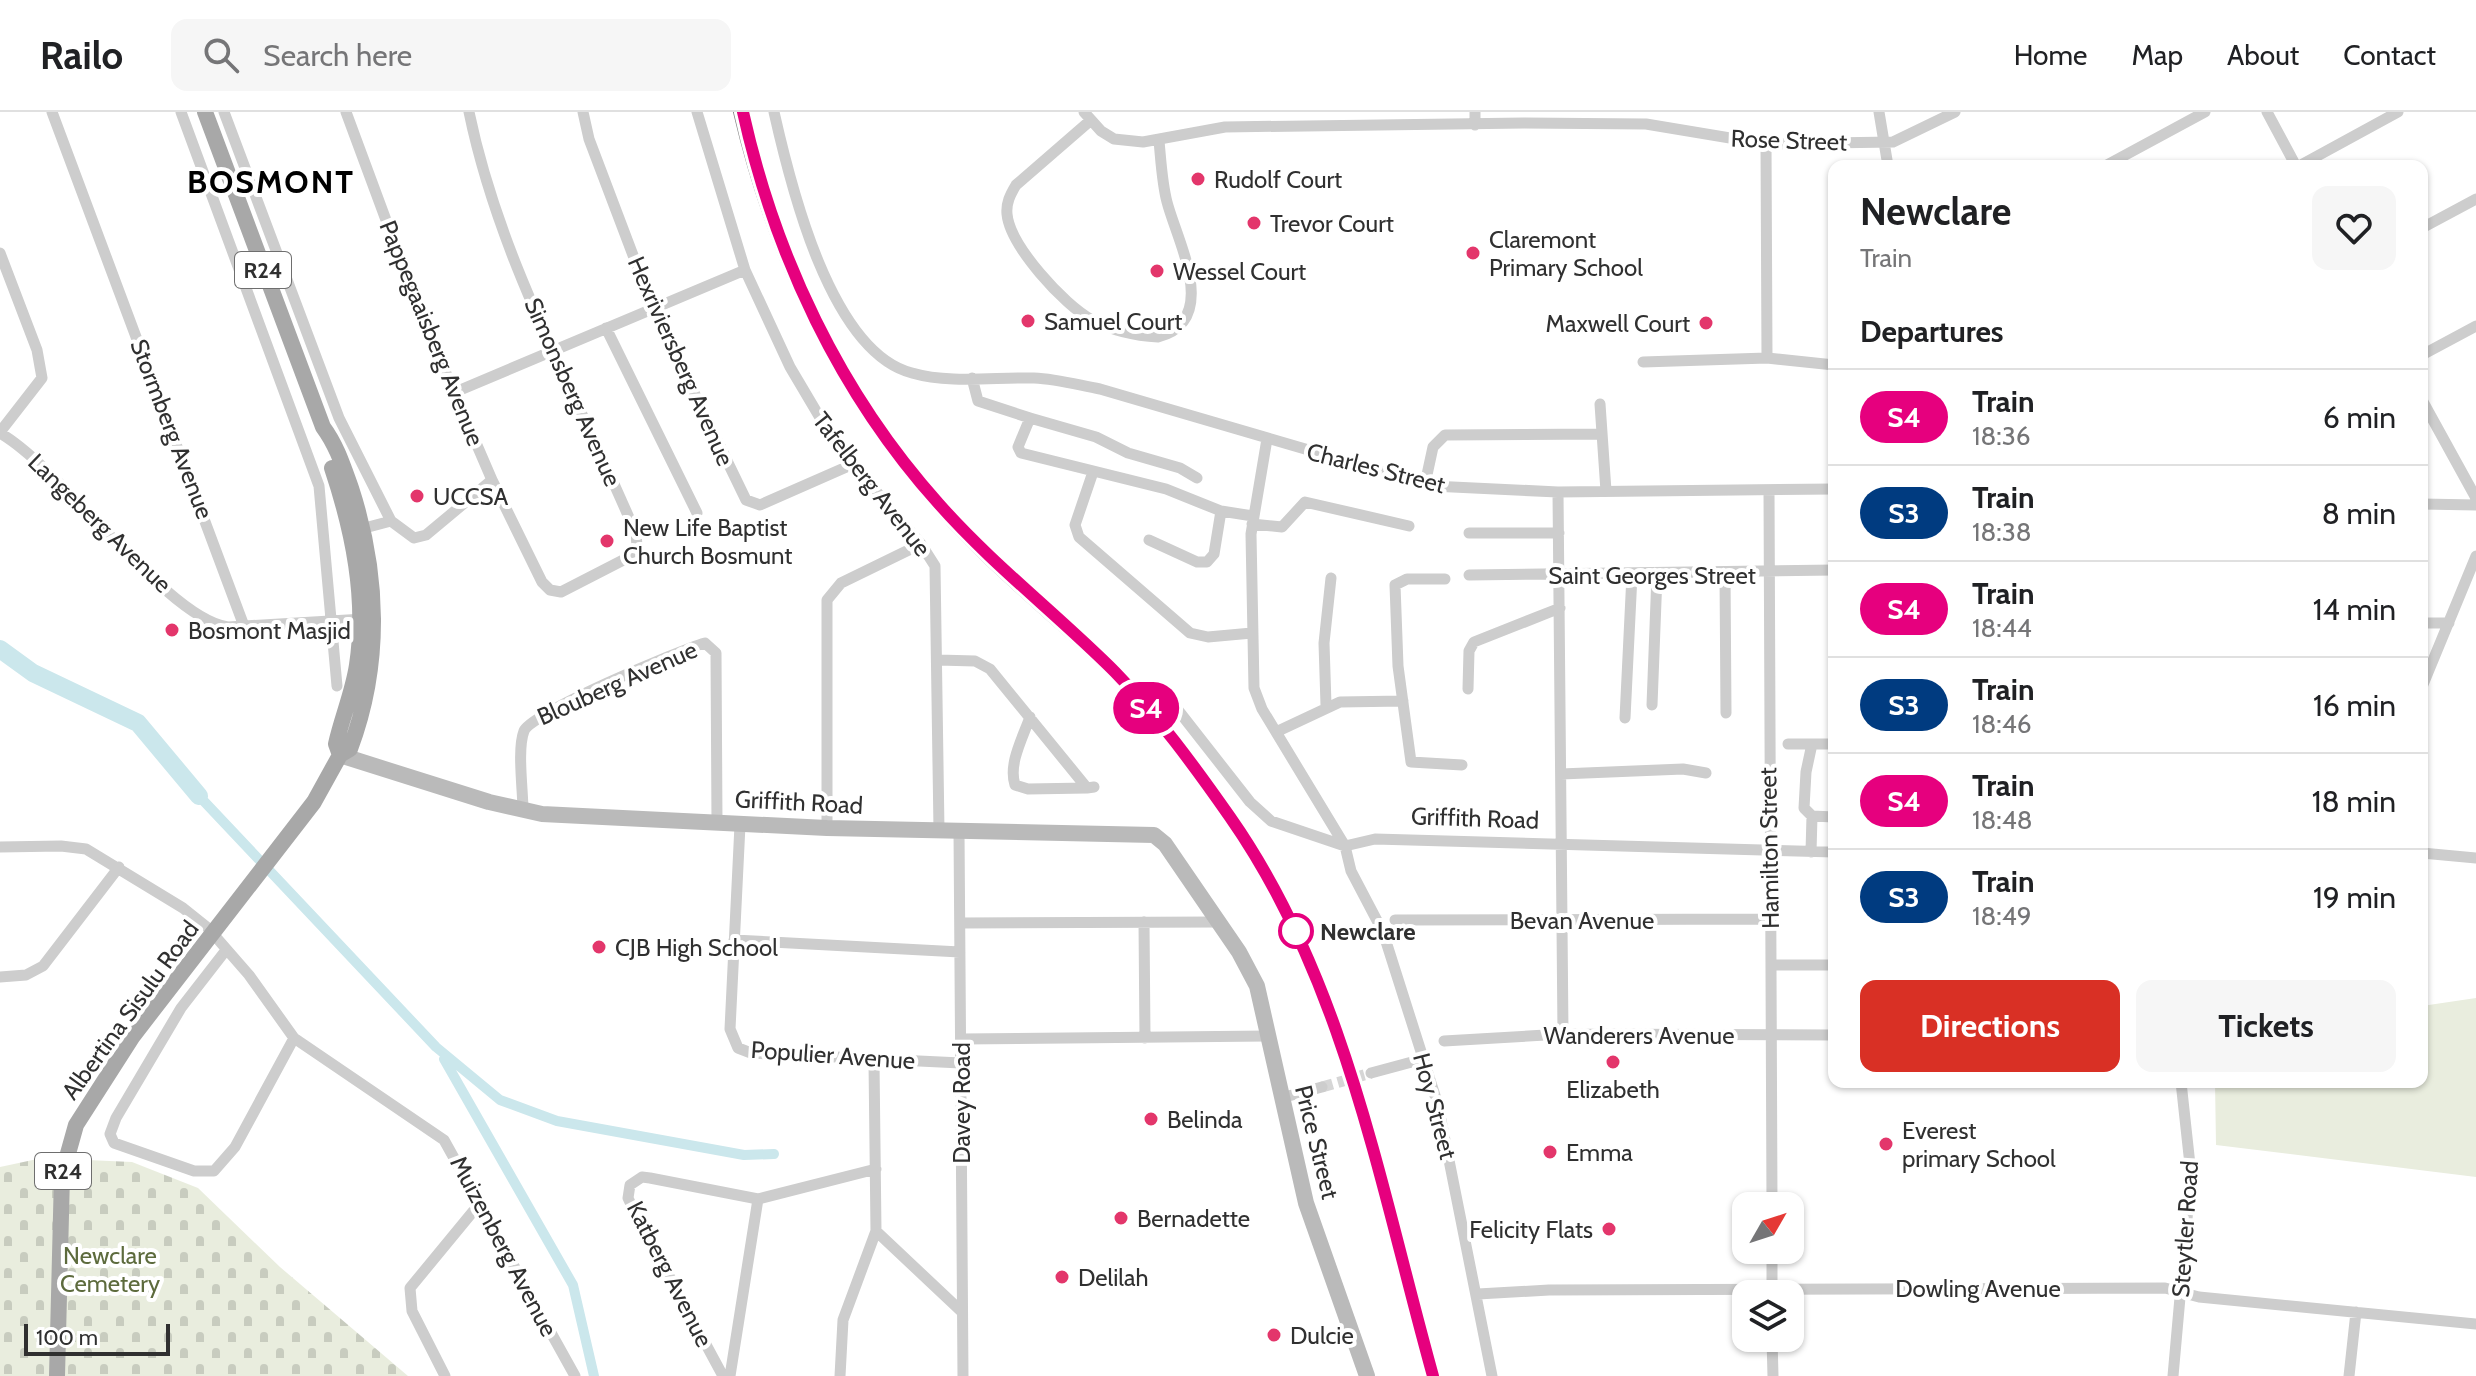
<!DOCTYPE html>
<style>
body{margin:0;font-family:Cabin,sans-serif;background:#f6f6f6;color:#202124;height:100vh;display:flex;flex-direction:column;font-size:30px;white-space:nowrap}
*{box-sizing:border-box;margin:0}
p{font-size:26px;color:#757577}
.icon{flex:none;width:44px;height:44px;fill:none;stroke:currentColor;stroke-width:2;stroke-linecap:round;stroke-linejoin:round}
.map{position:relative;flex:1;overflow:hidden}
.drawer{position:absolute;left:1828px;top:48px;width:600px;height:928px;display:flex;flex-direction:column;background:#fff;border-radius:16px;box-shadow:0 2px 6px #0004}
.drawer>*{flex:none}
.badge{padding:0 16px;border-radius:26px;font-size:28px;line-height:52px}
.needle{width:52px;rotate:51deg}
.tools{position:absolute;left:1732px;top:1080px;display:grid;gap:16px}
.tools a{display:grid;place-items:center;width:72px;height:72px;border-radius:16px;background:#fff;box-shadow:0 2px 6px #0004;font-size:40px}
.scale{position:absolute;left:24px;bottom:20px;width:146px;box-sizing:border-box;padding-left:8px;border:4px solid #303030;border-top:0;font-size:22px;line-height:28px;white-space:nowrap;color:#303030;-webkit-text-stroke:6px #fff;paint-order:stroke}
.map>.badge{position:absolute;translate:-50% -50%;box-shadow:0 0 0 4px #fff}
h2{padding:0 32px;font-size:30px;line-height:72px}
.round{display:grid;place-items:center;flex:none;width:84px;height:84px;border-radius:16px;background:#f6f6f6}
.overview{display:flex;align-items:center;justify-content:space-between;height:136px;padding:0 32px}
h1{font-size:38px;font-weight:700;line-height:60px}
.button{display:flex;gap:16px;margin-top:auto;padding:16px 32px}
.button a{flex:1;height:92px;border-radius:16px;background:#d93025;color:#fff;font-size:32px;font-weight:700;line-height:92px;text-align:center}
.button a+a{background:#f6f6f6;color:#202124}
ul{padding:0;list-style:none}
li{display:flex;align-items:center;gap:24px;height:96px;padding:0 32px;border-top:2px solid #e0e0e0}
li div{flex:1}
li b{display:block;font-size:30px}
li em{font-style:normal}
li .badge{min-width:88px;font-weight:700;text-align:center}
header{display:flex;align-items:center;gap:48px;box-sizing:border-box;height:112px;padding:0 40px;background:#fff;border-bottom:2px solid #e0e0e0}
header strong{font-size:38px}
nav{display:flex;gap:44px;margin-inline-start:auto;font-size:28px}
.search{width:560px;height:72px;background:#f6f6f6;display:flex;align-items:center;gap:20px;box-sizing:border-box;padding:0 28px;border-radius:16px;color:#757577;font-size:30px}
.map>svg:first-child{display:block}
.green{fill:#e9edde}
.cemetery{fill:url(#cemetery-stones)}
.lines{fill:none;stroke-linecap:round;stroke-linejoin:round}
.canal{stroke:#cbe7ec;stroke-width:10}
.river{stroke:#cbe7ec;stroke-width:18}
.street-tunnel{stroke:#d6d6d6;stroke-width:11;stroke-dasharray:11 5.5;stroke-linecap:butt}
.street{stroke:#cdcdcd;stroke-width:11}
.secondary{stroke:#bababa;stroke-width:16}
.primary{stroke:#a8a8a8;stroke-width:16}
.rail-casing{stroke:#858585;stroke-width:6}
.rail{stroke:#fff;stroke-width:3;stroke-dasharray:9;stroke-linecap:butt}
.line-casing{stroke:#fff;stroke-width:18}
.line{stroke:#e6007e;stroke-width:12}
.poi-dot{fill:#e3366b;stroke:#fff;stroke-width:3}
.stop-dot{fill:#fff;stroke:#e6007e;stroke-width:4}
.labels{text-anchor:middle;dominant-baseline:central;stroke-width:8;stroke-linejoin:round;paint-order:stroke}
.shield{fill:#fff;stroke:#6e6e6e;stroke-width:2}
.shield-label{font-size:22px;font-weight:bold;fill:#303030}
.street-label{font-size:24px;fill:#303030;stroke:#fff}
.poi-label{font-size:24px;fill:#303030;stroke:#fff;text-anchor:start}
.stop-label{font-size:24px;font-weight:bold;fill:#303030;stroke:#fff;text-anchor:start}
.park-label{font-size:24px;fill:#5d6b3d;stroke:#fff}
.district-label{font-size:32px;font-weight:bold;letter-spacing:2px;fill:#000;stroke:#fff}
</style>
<header>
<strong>Railo</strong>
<div class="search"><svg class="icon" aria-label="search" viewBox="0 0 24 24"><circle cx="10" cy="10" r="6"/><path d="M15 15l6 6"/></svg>Search here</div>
<nav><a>Home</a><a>Map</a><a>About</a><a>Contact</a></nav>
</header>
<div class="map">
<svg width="2476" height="1264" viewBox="0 0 2476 1264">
<defs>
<pattern id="cemetery-stones" width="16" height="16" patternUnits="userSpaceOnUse" patternTransform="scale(2)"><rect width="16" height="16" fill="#e9edde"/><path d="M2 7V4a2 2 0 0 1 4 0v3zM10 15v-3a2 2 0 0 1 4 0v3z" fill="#c8ccbf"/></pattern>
</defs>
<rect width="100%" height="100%" fill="#fff"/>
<path class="green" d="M2476,886V1065L2216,1033L2215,970H2422V894Z"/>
<path class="cemetery" d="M42,1046L132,1050L198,1076L280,1155L408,1264H0V1055Z"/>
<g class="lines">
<path class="canal" d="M199,684L436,935L500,988L557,1009L744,1043L774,1042
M444,947L573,1173L594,1264"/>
<path class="river" d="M0,537L33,561L138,611L199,684"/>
<path class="street-tunnel" d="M1322,975L1371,961"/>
<path class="street" d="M52,0L244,514
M181,0L319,374L337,574
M224,0L339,306L391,409L414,426L426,423L492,368
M346,0L423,208L492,368L542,470L550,478L561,480L633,443L637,434L636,422C577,282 500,150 469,0
M583,0L589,27L653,196L746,388L760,393L851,353
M697,0L745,158L790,255L835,331L921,432L935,454L939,718
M774,0C790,71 830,240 912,261C950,272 995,265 1034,266C1057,267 1078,273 1100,277L1432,374L1558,380L1834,377
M1084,0L1101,19L1114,27L1143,30L1225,15L1524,11L1646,12L1766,32L1893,30L1955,0
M1879,0L1888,54
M2267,0L2296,54
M1091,8L1016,73C1010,83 1006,91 1007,102C1010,134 1064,193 1092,208C1111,218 1136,224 1158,225C1221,208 1177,129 1167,90C1162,71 1161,49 1159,29
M1475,13V0
M1766,32L1767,246
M2105,54L2205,0
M2299,54L2398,0
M2422,116L2476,87
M0,141L37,238L42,266L0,320
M606,216L697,401
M2422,243L2476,214
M1643,250L1767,246L1834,253
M972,266L978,289L1030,306L1018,335L1021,341L1166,377L1221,399L1253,404
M453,281L745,158
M2422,288L2476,386
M1600,292L1606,379
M1030,306L1096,325L1128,341L1180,356L1197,366
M0,321C64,358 167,507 228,515L364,507
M1267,327L1251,422L1254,576L1262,597L1345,734L1351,759L1383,820L1438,993L1492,1264
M1093,360L1075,413L1079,425L1190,521L1208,525L1252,521
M1425,372L1433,335L1445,323L1602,322
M1769,378L1772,1094
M1558,380L1563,922
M2422,392L2476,393
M1252,412L1282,415L1305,390L1409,414
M357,418L391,409
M1469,421H1559
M1149,428L1197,450H1207L1214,442L1221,399
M1725,462L1726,601
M1469,463L1834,458
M1445,467H1407L1395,473L1398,554L1411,650L1462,653
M2422,511H2449
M938,548L975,549L990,557L1087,676L1094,675
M2422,575L2476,444
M1468,577L1469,539L1474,530L1560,496
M1174,593L1250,690L1271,709L1345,734L1375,727L1834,740
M1326,593L1324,531L1331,466
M1652,593L1657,463
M1030,605C1023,625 1008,652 1015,673L1028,677L1087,676
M1625,606L1632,463
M1276,620L1340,590L1403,589
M1788,632H1834
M1812,632L1806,660L1804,696L1812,704L1834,705
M1561,662L1683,657L1706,661
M523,699C523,678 517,637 524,619C531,601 680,538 705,531L716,541L717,710
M740,713L730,917L738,936L751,941L961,951
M827,716V488L841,471L921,432
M959,719L963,1264
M0,735L61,734L86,737L183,796L208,816L249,863L294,926L444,1028L575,1264
M1811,740L1812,704
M2422,741L2476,746
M1395,808L1770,807
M1144,810L1145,926
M961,811L1218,810
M734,828L960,840
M226,838L181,896L116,1006L110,1022L114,1031L194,1059H214L235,1035L294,926
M1771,853H1834
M0,865L26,863L43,854L119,755
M962,927L1268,924
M1444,929L1563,922L1834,923
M1371,961L1423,947
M1281,986L1322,975
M876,1119L962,1200
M1772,1138V1181
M1478,1182L1549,1178L2165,1176L2199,1185L2476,1212
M1772,1226L1773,1264
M445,1264L412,1199L410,1176L480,1091
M723,1264L635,1101L628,1086L630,1073L642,1065L650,1066L758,1087L876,1057
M730,1264L758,1087
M840,1264L843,1208L876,1119L874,950
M2173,1264L2191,1062L2181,970
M2349,1264L2356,1200"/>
<path class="secondary" d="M340,643L489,690L542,702L827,716L1154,723L1165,732L1239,840L1257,874L1306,1091L1367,1264"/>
<path class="primary" d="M332,356C353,419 367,486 357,553C353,580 342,605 336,632L340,643
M57,1264L62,1063L76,1013L133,924L314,690L340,643L350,637C382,552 379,462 351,376C343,354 337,334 323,315L205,0"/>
<g class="rail-casing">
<path id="rail" d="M736,0C774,162 850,312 968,431C1015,479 1068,520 1115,567C1157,609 1195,655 1229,703C1345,868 1381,1074 1433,1264"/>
</g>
<use href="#rail" class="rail"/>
</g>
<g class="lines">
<g class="line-casing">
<path id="line" d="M743,0C775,144 840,282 939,392C993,453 1058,503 1115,560C1157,603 1195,655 1230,705C1345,869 1380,1074 1433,1264"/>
</g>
<use href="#line" class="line"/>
</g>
<g class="poi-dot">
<circle cx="1198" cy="67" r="8"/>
<circle cx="1254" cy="111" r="8"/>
<circle cx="1473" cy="141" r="8"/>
<circle cx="1157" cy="159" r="8"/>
<circle cx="1028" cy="209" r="8"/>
<circle cx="1706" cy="211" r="8"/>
<circle cx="417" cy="384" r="8"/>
<circle cx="607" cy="429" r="8"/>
<circle cx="172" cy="518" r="8"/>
<circle cx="599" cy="835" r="8"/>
<circle cx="1613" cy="950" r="8"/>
<circle cx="1151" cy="1007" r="8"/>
<circle cx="1886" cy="1032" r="8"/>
<circle cx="1550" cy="1040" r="8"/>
<circle cx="1121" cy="1106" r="8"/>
<circle cx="1609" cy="1117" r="8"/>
<circle cx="1062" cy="1165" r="8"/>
<circle cx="1274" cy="1223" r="8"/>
</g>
<circle class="stop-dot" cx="1296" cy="819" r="16"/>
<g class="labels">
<g class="shield">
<rect x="235" y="140" width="56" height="36" rx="6"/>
<rect x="35" y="1041" width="56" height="36" rx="6"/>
</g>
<g class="shield-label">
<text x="263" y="158">R24</text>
<text x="63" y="1059">R24</text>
</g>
<g class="street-label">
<text transform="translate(1789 28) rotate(2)">Rose Street</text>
<text transform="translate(432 221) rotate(68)">Pappegaaisberg Avenue</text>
<text transform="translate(681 249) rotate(66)">Hexriviersberg Avenue</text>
<text transform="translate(573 280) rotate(66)">Simonsberg Avenue</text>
<text transform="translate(172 317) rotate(69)">Stormberg Avenue</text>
<text transform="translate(1376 356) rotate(14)">Charles Street</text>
<text transform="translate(872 372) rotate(52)">Tafelberg Avenue</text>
<text transform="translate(100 411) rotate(44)">Langeberg Avenue</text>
<text x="1652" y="463">Saint Georges Street</text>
<text transform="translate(617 571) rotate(-24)">Blouberg Avenue</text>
<text transform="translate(799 690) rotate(3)">Griffith Road</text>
<text transform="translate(1475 706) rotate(2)">Griffith Road</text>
<text transform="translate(1769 736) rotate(-91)">Hamilton Street</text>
<text x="1582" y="808">Bevan Avenue</text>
<text transform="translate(130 898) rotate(-54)">Albertina Sisulu Road</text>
<text x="1639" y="923">Wanderers Avenue</text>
<text transform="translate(833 943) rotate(4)">Populier Avenue</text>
<text transform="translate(961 991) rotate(-90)">Davey Road</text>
<text transform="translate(1435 994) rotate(75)">Hoy Street</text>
<text transform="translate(1317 1030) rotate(76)">Price Street</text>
<text transform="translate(2185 1117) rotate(-86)">Steytler Road</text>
<text transform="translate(504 1134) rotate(62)">Muizenberg Avenue</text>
<text transform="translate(670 1162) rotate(63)">Katberg Avenue</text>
<text x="1978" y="1176">Dowling Avenue</text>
</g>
<g class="poi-label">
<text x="1214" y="67">Rudolf Court</text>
<text x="1270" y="111">Trevor Court</text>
<text x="1489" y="127">Claremont<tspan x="1489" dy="28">Primary School</tspan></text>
<text x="1173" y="159">Wessel Court</text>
<text x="1044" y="209">Samuel Court</text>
<text x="1690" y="211" text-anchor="end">Maxwell Court</text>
<text x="433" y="384">UCCSA</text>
<text x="623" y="415">New Life Baptist<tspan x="623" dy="28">Church Bosmunt</tspan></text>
<text x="188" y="518">Bosmont Masjid</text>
<text x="615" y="835">CJB High School</text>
<text x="1613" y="977" text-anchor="middle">Elizabeth</text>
<text x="1167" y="1007">Belinda</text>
<text x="1902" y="1018">Everest<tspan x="1902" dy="28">primary School</tspan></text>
<text x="1566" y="1040">Emma</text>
<text x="1137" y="1106">Bernadette</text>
<text x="1593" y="1117" text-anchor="end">Felicity Flats</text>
<text x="1078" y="1165">Delilah</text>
<text x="1290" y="1223">Dulcie</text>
</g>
<g class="stop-label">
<text x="1320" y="819">Newclare</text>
</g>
<g class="park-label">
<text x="110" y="1143">Newclare<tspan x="110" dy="28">Cemetery</tspan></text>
</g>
<g class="district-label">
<text x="271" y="69">BOSMONT</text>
</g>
</g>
</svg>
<div class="tools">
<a><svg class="needle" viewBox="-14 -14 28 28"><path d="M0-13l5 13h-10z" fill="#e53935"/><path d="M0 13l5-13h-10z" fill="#757577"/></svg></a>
<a><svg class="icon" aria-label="layers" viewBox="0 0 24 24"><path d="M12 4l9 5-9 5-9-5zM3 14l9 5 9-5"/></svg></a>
</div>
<div class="scale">100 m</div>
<b class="badge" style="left:1146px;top:596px;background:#e6007e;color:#fff">S4</b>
<section class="drawer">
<div class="overview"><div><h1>Newclare</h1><p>Train</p></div><a class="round"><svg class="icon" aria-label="heart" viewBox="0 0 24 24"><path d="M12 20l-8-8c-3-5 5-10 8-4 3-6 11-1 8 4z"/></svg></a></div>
<h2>Departures</h2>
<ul>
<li><span class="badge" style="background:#e6007e;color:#fff">S4</span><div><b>Train</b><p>18:36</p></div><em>6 min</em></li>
<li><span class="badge" style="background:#003b80;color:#fff">S3</span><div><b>Train</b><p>18:38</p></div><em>8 min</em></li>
<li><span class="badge" style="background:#e6007e;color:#fff">S4</span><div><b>Train</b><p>18:44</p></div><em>14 min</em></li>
<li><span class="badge" style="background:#003b80;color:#fff">S3</span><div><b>Train</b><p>18:46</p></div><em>16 min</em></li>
<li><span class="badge" style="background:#e6007e;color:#fff">S4</span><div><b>Train</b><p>18:48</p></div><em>18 min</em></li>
<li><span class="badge" style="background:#003b80;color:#fff">S3</span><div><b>Train</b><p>18:49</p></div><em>19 min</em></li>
</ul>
<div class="button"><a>Directions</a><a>Tickets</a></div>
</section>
</div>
